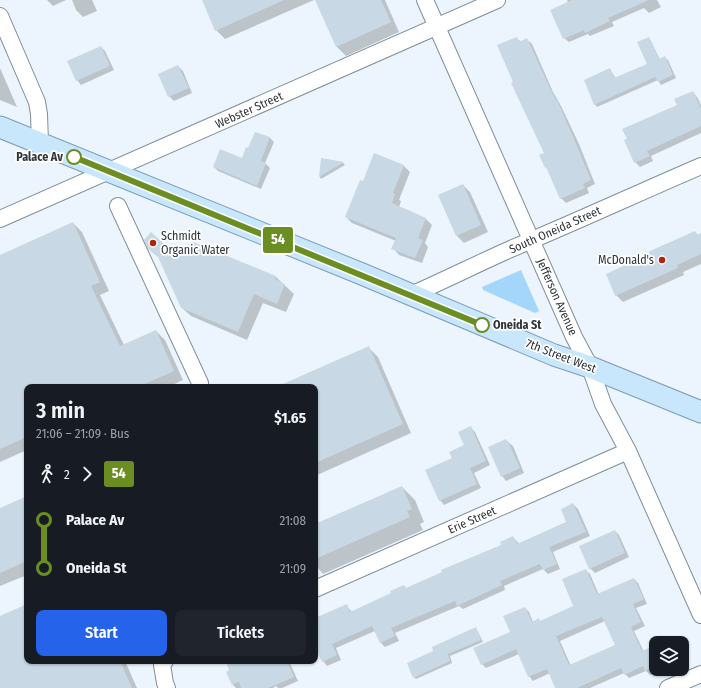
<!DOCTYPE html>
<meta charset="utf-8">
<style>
body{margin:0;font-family:"Fira Sans Condensed",sans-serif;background:#20242c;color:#f1f3f6;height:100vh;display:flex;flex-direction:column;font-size:15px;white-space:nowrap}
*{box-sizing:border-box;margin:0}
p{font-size:13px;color:#9ea1a6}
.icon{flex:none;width:22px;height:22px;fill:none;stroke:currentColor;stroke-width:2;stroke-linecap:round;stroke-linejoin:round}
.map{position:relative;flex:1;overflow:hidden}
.drawer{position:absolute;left:24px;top:384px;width:294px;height:280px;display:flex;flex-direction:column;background:#171b24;border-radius:8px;box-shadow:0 1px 3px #0004}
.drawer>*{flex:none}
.badge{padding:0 8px;border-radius:3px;font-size:14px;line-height:26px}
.tools{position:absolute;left:649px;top:636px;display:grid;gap:8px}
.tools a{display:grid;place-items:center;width:40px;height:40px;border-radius:8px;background:#171b24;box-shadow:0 1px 3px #0004;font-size:20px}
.map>.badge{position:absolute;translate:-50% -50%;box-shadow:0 0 0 2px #fff}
.legs{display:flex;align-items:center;gap:6px;height:44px;padding:0 12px;font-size:13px}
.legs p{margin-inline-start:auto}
.headline{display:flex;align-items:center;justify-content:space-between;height:68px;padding:0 12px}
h1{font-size:22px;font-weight:600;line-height:30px}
.action{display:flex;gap:8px;margin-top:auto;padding:8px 12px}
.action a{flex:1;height:46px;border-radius:8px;background:#2563eb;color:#fff;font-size:16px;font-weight:600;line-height:46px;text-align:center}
.action a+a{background:#20242c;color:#f1f3f6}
ul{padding:0 12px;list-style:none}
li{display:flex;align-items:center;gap:14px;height:48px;font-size:15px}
li i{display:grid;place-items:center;width:6px;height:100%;margin:0 5px;background:currentColor}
li i::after{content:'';width:10px;height:10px;margin:-5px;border:3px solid;border-radius:50%;background:#171b24}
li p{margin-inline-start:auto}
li:first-child i{background:linear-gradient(#0000 50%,currentColor 0)}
li:last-child i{background:linear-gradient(currentColor 50%,#0000 0)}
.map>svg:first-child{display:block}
.green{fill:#a4d5fa}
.shadow{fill:#0003;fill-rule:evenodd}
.building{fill:#c9d8e5;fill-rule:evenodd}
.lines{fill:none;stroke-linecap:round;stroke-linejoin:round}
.minor-casing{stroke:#7f8e99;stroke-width:18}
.major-casing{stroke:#7b9db6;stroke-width:23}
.minor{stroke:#fff;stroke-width:16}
.major{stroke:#c8e6fc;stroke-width:21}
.line-1-casing{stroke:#fff;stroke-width:9}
.line-1{stroke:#6b8e23;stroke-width:6}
.stop-1-dot{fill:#fff;stroke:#6b8e23;stroke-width:2}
.poi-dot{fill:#b0230b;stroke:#fff;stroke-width:1.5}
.labels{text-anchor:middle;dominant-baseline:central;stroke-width:3.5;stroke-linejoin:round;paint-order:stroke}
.street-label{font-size:12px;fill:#2e3439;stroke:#fff}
.stop-label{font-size:12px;font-weight:bold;fill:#2e3439;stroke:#fff;text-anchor:end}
.poi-label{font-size:12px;fill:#2e3439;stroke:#fff;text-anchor:start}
</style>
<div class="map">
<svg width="701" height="688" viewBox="0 0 701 688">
<rect width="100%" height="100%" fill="#ecf5fd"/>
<path class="green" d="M521,270L539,311L535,313L483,290L482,287Z"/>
<path class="shadow" d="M47,0H66L53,6Z
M72,0H92L97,11L83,17L76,10Z
M203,0H314L225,39L216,30Z
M316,0H385L399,32L346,56L336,46Z
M567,0H657L661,7L649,13L644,8L612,22L614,26L590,36L588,34L569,42L564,38L568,3Z
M516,38L521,42L527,40L532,44L553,92L561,106L579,144L595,184L587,188L589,193L566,203L561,198L549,171L546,167L540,155L545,153L515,82Z
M648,38L651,41L660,60L665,58L668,60L676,78L661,85L658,80L597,107L595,104L610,69L616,79L648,64Z
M101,47L105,51L114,70L81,85L77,80Z
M178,66L183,71L192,93L174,101L169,96Z
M0,68L17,107L0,100Z
M693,92L697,97L701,105V133L651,156L653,161L640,167L635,162L628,140L678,105Z
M256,133L270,138L274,142L265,163L270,168L261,189L218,171L214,167L242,159L249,150Z
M375,154L404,166L410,172L399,200L401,201L399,207L426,219L432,225L425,243L428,247L422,263L399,255L393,248L396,241L352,223L346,217L364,182Z
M322,160L343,163L345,165L321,179L320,177Z
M463,185L470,192L488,232L464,243L457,236L439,196Z
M73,223L82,232L109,291L100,295L124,345L156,331L165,340L183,380L168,387H27V450L0,462V256Z
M695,232L698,235H701V264L683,272L684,275L623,302L616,295Z
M193,244L276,277L294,294L286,312L263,303L247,340L191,316L181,307L173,253Z
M369,348L378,357L411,433L315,476V387H279Z
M471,428L475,432L490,465L474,473L481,488L444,505L440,500L454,459L465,446Z
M508,442L513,446L524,473L506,481L502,476Z
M402,487L415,500L424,522L420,524L423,530L323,574L318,568L315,570V525Z
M27,497V575L0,586V509Z
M573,504L578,509L590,536L553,552L560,569L548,574L543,569L504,586L505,590L463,609L459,606L395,633L399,641L385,647L380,642L375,631L336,648L341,660L327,666L323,661L315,644V619L346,605L352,612L392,594L404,586L407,589L502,545L513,537L519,544L567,522Z
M615,531L619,535L629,557L595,573L590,568Z
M585,570L590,574L599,595L634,579L638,583L647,604L636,608L645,626L634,631L644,652L656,646V669H663L650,675L646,671L629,678L624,673L590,688H556L550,673L533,681L529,676L519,654L486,668L482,664L511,632L525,608L529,612L533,622L539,620L541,622L575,607ZM605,621L616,646L571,666L560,641Z
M27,606V661H125L137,688H0V618Z
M476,628L483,642L450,656L452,663L416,679L414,677L434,651Z
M237,661H289L298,681L282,688H278L276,686L273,688H236L233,685Z"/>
<path class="building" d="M202,0H284L215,31Z
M315,0H381L391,22L336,47Z
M572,0H649L608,18L610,21L585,33L584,30L563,39L550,10Z
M517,37L519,42L527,38L549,86L556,100H557L574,139L591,180L583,184L585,188L560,199L546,167L545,168L539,155L544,153L511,83L513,82L497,45Z
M649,37L659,59L665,56L673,75L658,82L655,77L594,105L584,80L610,68L614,78L647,64L637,42Z
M101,46L110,66L76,81L67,61Z
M178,65L189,88L168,97L158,74Z
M693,91L701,109V126L647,151L650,156L634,163L624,140L627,139L622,129L677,105L674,99Z
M255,132L270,137L261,161L266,163L257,186L213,167L220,149L242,158L246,147L248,148Z
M374,153L404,165L393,193L395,194L392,203L426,218L418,238L423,240L415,258L391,249L396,238L345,217L360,180L363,181Z
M321,158L344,162L319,177Z
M463,184L481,225L456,236L438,195Z
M73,222L100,282L91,286L120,346L156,330L174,371L138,387H27V437L0,449V255Z
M695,231L697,235L701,233V254L677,265L678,268L615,296L606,274L647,255L650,251Z
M151,232L173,252L193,242L276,276L275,279L285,284L277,304L254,294L238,332L181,308L158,257L148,249L144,240Z
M369,346L403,424L315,463V387H276Z
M471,426L486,461L470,468L477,484L439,501L425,470L452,458L449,452L464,445L458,432Z
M506,439L507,441H508L520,468L501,477L488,447Z
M402,486L412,509L407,511L410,517L315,559V524Z
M27,496V561L0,573V508Z
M573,503L586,532L549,547L557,564L543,570L540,564L500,581L502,585L457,606L455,601L391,628L395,636L380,643L372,626L332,644L337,655L322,662L315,647V618L347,604L350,612L391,593L390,591L404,585L406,588L442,572L441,570L501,545L500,542L513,536L517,544L566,522L561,509Z
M615,530L625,553L589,569L579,546Z
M586,569L597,594L634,578L644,599L633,604L641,622L631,627L642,651L656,645V666L645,671L643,666L624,675L621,668L577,688H555L547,669L528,677L516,649L481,665L473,648L510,632L503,616L525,607L532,622L539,618L540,621L573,606L562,579ZM602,617L615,645L569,665L556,636Z
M27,604V661H120L132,688H0V616Z
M476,627L481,640L448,654L450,661L413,678L407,663L433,651L432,647Z
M235,661H287L294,677L268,688H241L239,682L232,685L226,672L229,670L227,664Z"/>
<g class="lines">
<g class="minor-casing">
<path id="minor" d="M425,0L574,337L590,367L603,404L628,451L701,615
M0,16L37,102L39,114L40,143
M118,206L200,383
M0,219L497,0
M411,295C445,280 479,263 513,248C576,222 638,193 701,166
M315,589L628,451
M165,661L162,665L165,683L167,688
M668,688L701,674"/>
</g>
<g class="major-casing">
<path id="major" d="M0,127L362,274L554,355L590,367L701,412"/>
</g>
<use href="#minor" class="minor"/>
<use href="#major" class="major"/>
</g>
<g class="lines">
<g class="line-1-casing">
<path id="line-1" d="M74,157L482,325"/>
</g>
<use href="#line-1" class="line-1"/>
</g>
<g class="stop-1-dot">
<circle cx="74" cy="157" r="7"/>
<circle cx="482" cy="325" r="7"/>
</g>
<g class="poi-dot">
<circle cx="153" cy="243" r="4"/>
<circle cx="662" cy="260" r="4"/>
</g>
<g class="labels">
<g class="street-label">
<text transform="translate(249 110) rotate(-24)">Webster Street</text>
<text transform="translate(555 230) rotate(-24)">South Oneida Street</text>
<text transform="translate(557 297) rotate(66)">Jefferson Avenue</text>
<text transform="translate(561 356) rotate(21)">7th Street West</text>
<text transform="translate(472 520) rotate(-24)">Erie Street</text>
</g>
<g class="stop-label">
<text x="63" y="157">Palace Av</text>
<text x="493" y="325" text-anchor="start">Oneida St</text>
</g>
<g class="poi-label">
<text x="161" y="236">Schmidt<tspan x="161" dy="14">Organic Water</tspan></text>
<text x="654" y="260" text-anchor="end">McDonald's</text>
</g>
</g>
</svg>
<div class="tools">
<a><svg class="icon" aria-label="layers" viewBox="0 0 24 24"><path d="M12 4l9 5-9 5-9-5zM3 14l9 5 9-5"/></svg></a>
</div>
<b class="badge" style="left:278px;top:240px;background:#6b8e23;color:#fff">54</b>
<section class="drawer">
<div class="headline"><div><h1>3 min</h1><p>21:06 – 21:09 · Bus</p></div><b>$1.65</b></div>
<div class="legs"><svg class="icon" aria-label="walk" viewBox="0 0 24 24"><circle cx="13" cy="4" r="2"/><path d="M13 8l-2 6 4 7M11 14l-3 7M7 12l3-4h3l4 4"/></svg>2<svg class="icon" aria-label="forward" viewBox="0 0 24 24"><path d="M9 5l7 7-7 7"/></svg><b class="badge" style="background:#6b8e23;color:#fff">54</b></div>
<ul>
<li><i style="color:#6b8e23"></i><b>Palace Av</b><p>21:08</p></li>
<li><i style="color:#6b8e23"></i><b>Oneida St</b><p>21:09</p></li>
</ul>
<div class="action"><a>Start</a><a>Tickets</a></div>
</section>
</div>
